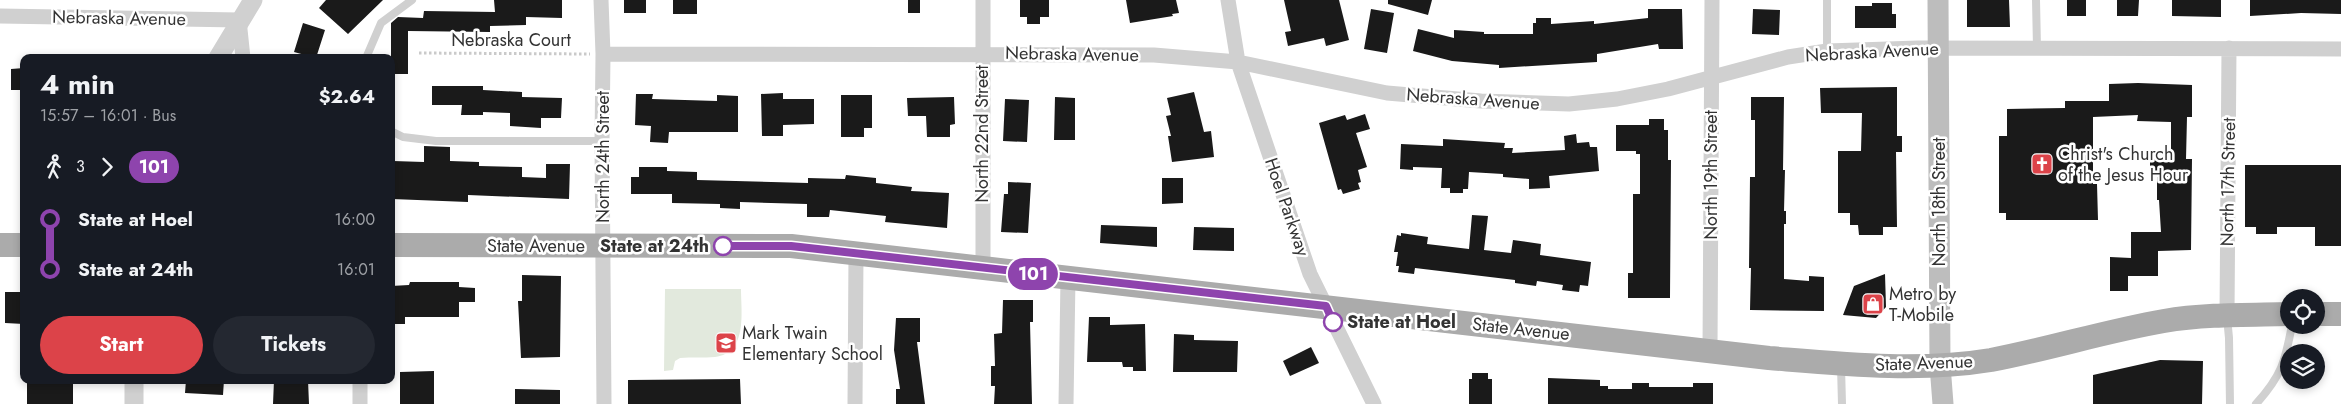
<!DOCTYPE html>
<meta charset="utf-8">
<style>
body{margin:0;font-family:Jost,sans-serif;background:#242831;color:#f1f3f6;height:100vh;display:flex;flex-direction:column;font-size:19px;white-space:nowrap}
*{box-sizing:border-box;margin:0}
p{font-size:16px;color:#9ea1a6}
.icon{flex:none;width:28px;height:28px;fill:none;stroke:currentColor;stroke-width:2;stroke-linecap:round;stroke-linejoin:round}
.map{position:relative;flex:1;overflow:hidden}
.side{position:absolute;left:20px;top:54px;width:375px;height:330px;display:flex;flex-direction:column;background:#171b24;border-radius:10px;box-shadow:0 2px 8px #0003}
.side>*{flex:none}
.badge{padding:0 10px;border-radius:16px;font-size:18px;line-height:32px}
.controls{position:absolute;left:2280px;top:289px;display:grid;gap:10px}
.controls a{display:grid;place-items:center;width:45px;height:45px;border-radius:50%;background:#171b24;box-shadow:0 2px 8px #0003;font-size:25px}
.map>.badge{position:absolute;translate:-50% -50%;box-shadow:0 0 0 2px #fff}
.legs{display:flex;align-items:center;gap:8px;height:55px;padding:0 20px;font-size:16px}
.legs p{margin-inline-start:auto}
.head{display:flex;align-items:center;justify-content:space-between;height:85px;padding:0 20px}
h1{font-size:28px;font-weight:700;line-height:38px}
.cta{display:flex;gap:10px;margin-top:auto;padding:10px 20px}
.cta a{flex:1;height:58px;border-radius:30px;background:#dc4349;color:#fff;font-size:20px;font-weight:700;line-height:58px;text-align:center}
.cta a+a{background:#242831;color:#f1f3f6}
ul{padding:0 20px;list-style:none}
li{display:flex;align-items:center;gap:18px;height:50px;font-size:19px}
li i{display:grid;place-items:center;width:8px;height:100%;margin:0 6px;background:currentColor}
li i::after{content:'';width:12px;height:12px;margin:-6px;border:4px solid;border-radius:50%;background:#171b24}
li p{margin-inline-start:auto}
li:first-child i{background:linear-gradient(#0000 50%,currentColor 0)}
li:last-child i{background:linear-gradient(currentColor 50%,#0000 0)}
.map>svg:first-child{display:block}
.green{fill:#e2e9dd}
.building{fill:#1a1a1a}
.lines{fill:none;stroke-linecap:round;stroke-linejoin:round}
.path{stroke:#cacaca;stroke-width:3;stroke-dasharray:2.5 2.5;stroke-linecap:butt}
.service{stroke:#d0d0d0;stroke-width:8}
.minor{stroke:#d0d0d0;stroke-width:15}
.tertiary{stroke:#d0d0d0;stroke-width:19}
.secondary{stroke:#bdbdbd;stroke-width:21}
.primary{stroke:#ababab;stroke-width:24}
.line-1-casing{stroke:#fff;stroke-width:11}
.line-1{stroke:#8e44ad;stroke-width:8}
.stop-1-dot{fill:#fff;stroke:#8e44ad;stroke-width:2.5}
.labels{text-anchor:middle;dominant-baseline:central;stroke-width:5;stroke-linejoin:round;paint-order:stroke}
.street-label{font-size:18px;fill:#333;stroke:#fff}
.poi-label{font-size:18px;fill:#333;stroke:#fff;text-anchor:start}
.stop-label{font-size:18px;font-weight:bold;fill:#333;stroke:#fff;text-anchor:end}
</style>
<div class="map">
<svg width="2341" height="404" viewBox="0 0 2341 404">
<rect width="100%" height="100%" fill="#fff"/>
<path class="green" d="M665,289H741C741,312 748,353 715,357C704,358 692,357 680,358L675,361L673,370L664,371Z"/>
<path class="building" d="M326,0H383L348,34L319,8Z
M494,0H562V18L526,17V25L490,26V32L408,31V74H391V23L398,17L423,18L424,11L495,12Z
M624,0H646V13H624Z
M673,0H697V14H673Z
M908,0H920V13H908Z
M1020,0H1049V17H1040V24H1027V17H1020Z
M1126,0H1176L1179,13L1172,14L1173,16L1130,23Z
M1284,0H1339L1349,40L1326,46L1324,38L1288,46L1285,32L1291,31Z
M1388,0H1432L1428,15L1388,4Z
M1967,0H2009L2010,27H1967Z
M2067,0H2086V16H2067Z
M2117,0H2139L2138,16H2117Z
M2172,0H2221V17L2172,16Z
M2250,0H2341V14L2301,13L2250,16Z
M1872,3H1892V14H1896V28H1855V6H1872Z
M1371,9L1394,13L1387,53L1364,49Z
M1648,9H1682L1683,49H1659L1658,44L1597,54V62L1499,68V65L1452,61L1413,51L1418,29L1454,38V30L1484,32V34H1533V23H1536V18H1551V24L1594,21V24L1648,18Z
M1753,9L1780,10L1779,35L1752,34Z
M303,23L325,30L316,58L294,52Z
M24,68V90H11V69Z
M2138,83L2192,85V117H2187L2186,159H2192L2191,250L2158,251V276H2128V291H2110V257L2131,258V232H2161L2159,200H2157V175H2150V158L2171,159V122L2137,121L2138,115L2093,117V184H2097L2098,220H2006V213H1999V136H2007V109L2065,108V101H2109V84Z
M432,86H483V90L522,92V97L562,98L561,118H541V128L510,126V113L483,112V115H461L462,105H432Z
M1897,87V136H1902V152H1896L1897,227H1883V235H1859L1858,225H1850V213H1838V151H1861L1862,113H1821L1820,88Z
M1194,92L1204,132L1211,131L1214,157L1172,162L1168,136H1171L1166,116L1171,115L1167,98Z
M783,93V99H814V124L783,125V136H762L761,94Z
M636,94H653L652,99L717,101V95L738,96V132H669L668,143L650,142L651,126L635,125Z
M841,95H872V128H864V137H841Z
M954,97L955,124L950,125V137H927L926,116H908L907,98Z
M1055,97L1075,98V140H1054Z
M1751,97H1784L1783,170H1785L1784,211H1786V224H1784V279L1809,281V276L1824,277V311L1750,310L1751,268H1749L1750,177H1755V120H1751Z
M1005,99L1029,100L1027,142L1003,141Z
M1365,114L1370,129L1356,133L1367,167L1358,170L1361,182L1358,183L1360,189L1343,194L1341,189L1338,190L1319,123L1345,115L1347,120Z
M1649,119H1664V130H1668V160H1671L1670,298H1628V273H1633V194H1640V154H1636V151H1616V125H1649Z
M1576,134L1577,143L1589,142L1590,147H1597L1599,171L1549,176L1550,188L1529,189V179L1503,177V174L1469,172L1468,189H1463V193H1450V188H1441L1442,168L1413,167V170L1400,169L1401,144L1443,146V139L1505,143L1504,148H1513L1512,153L1565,150L1564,136Z
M424,146L450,147V161L479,162V166L522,167V177L546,178V164H570L569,199L468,195V202L392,199L393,161L424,162Z
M2245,165H2341V246H2315V227H2277V234H2256V227H2245Z
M639,167H667V171L697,172V180L808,183V178L845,179L846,175L876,178V183L912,187L911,191L949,193L947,228L885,222L886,216L830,210L829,217H807V204L740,202V209L720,208V204L672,203V194H631V177H639Z
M1162,178H1183V203L1162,204Z
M1008,182L1031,183L1028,233L1001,232L1004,194H1008Z
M1472,215L1488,216L1484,250L1511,253L1513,240L1541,244L1540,255L1591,262L1588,286L1580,285L1579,292L1562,290L1563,285L1537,281L1536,286L1515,283V280L1415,268L1414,274L1398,272L1399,266H1396L1398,252H1394L1397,235L1401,236V233L1428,237L1427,244L1469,249Z
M1101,225L1157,227V247L1100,243Z
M1194,227L1234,228V251L1193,250Z
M1885,274L1886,307L1876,318L1843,315L1854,286Z
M522,275L561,276L560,357L521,358L518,301H522Z
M410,282H459V287L475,288V302H459V317H405V324H391V286L409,285Z
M5,292H24V324L5,323Z
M1003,300H1033V322H1030L1032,404H994L995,386H991V366H995L994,334L1002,333Z
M1089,317H1110V325L1145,324L1146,371H1133V367H1123L1122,362H1087Z
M896,318H920V342H917L925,404H896V389H900L894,350Z
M1174,334L1194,335V340L1238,341L1237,372H1173Z
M1311,347L1319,363L1290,376L1283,361Z
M2160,360L2203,361L2202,404H2093V375Z
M434,371V404H400V372Z
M1472,373H1488V379H1492V404H1469V379H1472Z
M1548,378L1600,380V386H1608V389H1632V383H1649V387H1693V383H1713V404H1548Z
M740,379L741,404H628V380Z
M27,380H73V404H27Z
M186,380H224L223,395L185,393Z
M274,380H308L309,404H273Z
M515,389L560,390V404H515Z"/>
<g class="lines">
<path class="path" d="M419,53L590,54"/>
<path class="service" d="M1827,0V51
M2036,0L2037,48
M366,58L381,23L412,0
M391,131L403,137L436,141H602
M2227,317L2229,338L2230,404
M1841,366L1842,404
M2256,404C2282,375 2285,362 2292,325"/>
<path class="minor" d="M601,0L603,54L602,141L604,404
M983,0V268
M1228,0L1238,62L1310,274L1374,404
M0,16L239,20L243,58
M603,54L1154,55L1238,62L1387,93L1481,101L1569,104L1617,99L1668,89L1788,57L1827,51L1918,48L2341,49
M2227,315L2229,48
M1710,350L1712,0
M360,380V404
M855,404L856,254
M1066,404L1068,278"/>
<path class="tertiary" d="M218,58L253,0
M134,404V380"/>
<path class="secondary" d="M1938,0L1940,365L1943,404"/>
<path class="primary" d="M0,245H24
M391,245L791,246L1769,358C1842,364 1918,372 1991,360C2049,349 2106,331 2164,321C2205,314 2248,315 2289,314
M2316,314H2341"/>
</g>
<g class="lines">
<g class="line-1-casing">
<path id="line-1" d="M723,246H791L1326,306L1333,322"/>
</g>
<use href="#line-1" class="line-1"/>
</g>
<defs>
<g id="church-square" transform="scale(1.125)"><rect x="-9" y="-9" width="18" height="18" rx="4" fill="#dc4349" stroke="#fff"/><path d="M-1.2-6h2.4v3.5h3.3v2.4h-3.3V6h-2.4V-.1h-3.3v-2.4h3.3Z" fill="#fff"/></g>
<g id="shop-square" transform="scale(1.125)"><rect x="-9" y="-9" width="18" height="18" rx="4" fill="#dc4349" stroke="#fff"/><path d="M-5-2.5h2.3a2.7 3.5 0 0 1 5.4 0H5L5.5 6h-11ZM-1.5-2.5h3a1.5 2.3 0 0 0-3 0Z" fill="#fff"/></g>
<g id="school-square" transform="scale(1.125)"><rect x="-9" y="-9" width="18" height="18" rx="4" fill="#dc4349" stroke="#fff"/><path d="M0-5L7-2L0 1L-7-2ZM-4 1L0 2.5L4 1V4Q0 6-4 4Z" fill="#fff"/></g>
</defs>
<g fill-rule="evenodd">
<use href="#church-square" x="2042" y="164"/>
<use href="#shop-square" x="1873" y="304"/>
<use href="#school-square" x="726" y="343"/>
</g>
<g class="stop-1-dot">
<circle cx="723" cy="246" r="9"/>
<circle cx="1333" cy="322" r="9"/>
</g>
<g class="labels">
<g class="street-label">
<text transform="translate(119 18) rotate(1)">Nebraska Avenue</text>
<text x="511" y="40">Nebraska Court</text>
<text transform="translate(1872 52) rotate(-3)">Nebraska Avenue</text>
<text transform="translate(1072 54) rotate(1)">Nebraska Avenue</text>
<text transform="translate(1473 99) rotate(4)">Nebraska Avenue</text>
<text transform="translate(982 134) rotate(-90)">North 22nd Street</text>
<text transform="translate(603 157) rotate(-90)">North 24th Street</text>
<text transform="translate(1711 175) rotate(-90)">North 19th Street</text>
<text transform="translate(2228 182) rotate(-89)">North 17th Street</text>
<text transform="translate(1939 202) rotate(-90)">North 18th Street</text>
<text transform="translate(1287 207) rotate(71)">Hoel Parkway</text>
<text x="536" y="246">State Avenue</text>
<text transform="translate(1521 329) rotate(6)">State Avenue</text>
<text transform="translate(1924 363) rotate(-2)">State Avenue</text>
</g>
<g class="poi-label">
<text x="2058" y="154">Christ's Church<tspan x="2058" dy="21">of the Jesus Hour</tspan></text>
<text x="1889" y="294">Metro by<tspan x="1889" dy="21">T-Mobile</tspan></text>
<text x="742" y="333">Mark Twain<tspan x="742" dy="21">Elementary School</tspan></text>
</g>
<g class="stop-label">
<text x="709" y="246">State at 24th</text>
<text x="1347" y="322" text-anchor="start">State at Hoel</text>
</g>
</g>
</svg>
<div class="controls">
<a><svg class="icon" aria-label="locate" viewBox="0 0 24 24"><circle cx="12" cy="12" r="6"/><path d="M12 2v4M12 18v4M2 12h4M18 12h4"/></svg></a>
<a><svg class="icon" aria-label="layers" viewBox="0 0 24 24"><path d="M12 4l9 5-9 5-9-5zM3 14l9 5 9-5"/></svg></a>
</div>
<b class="badge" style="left:1033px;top:274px;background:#8e44ad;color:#fff">101</b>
<section class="side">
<div class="head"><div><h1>4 min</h1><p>15:57 – 16:01 · Bus</p></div><b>$2.64</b></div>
<div class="legs"><svg class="icon" aria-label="walk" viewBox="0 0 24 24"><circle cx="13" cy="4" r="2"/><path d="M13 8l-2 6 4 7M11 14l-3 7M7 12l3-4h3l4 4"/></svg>3<svg class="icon" aria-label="forward" viewBox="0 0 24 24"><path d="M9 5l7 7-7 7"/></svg><b class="badge" style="background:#8e44ad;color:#fff">101</b></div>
<ul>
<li><i style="color:#8e44ad"></i><b>State at Hoel</b><p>16:00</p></li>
<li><i style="color:#8e44ad"></i><b>State at 24th</b><p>16:01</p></li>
</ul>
<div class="cta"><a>Start</a><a>Tickets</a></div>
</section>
</div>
